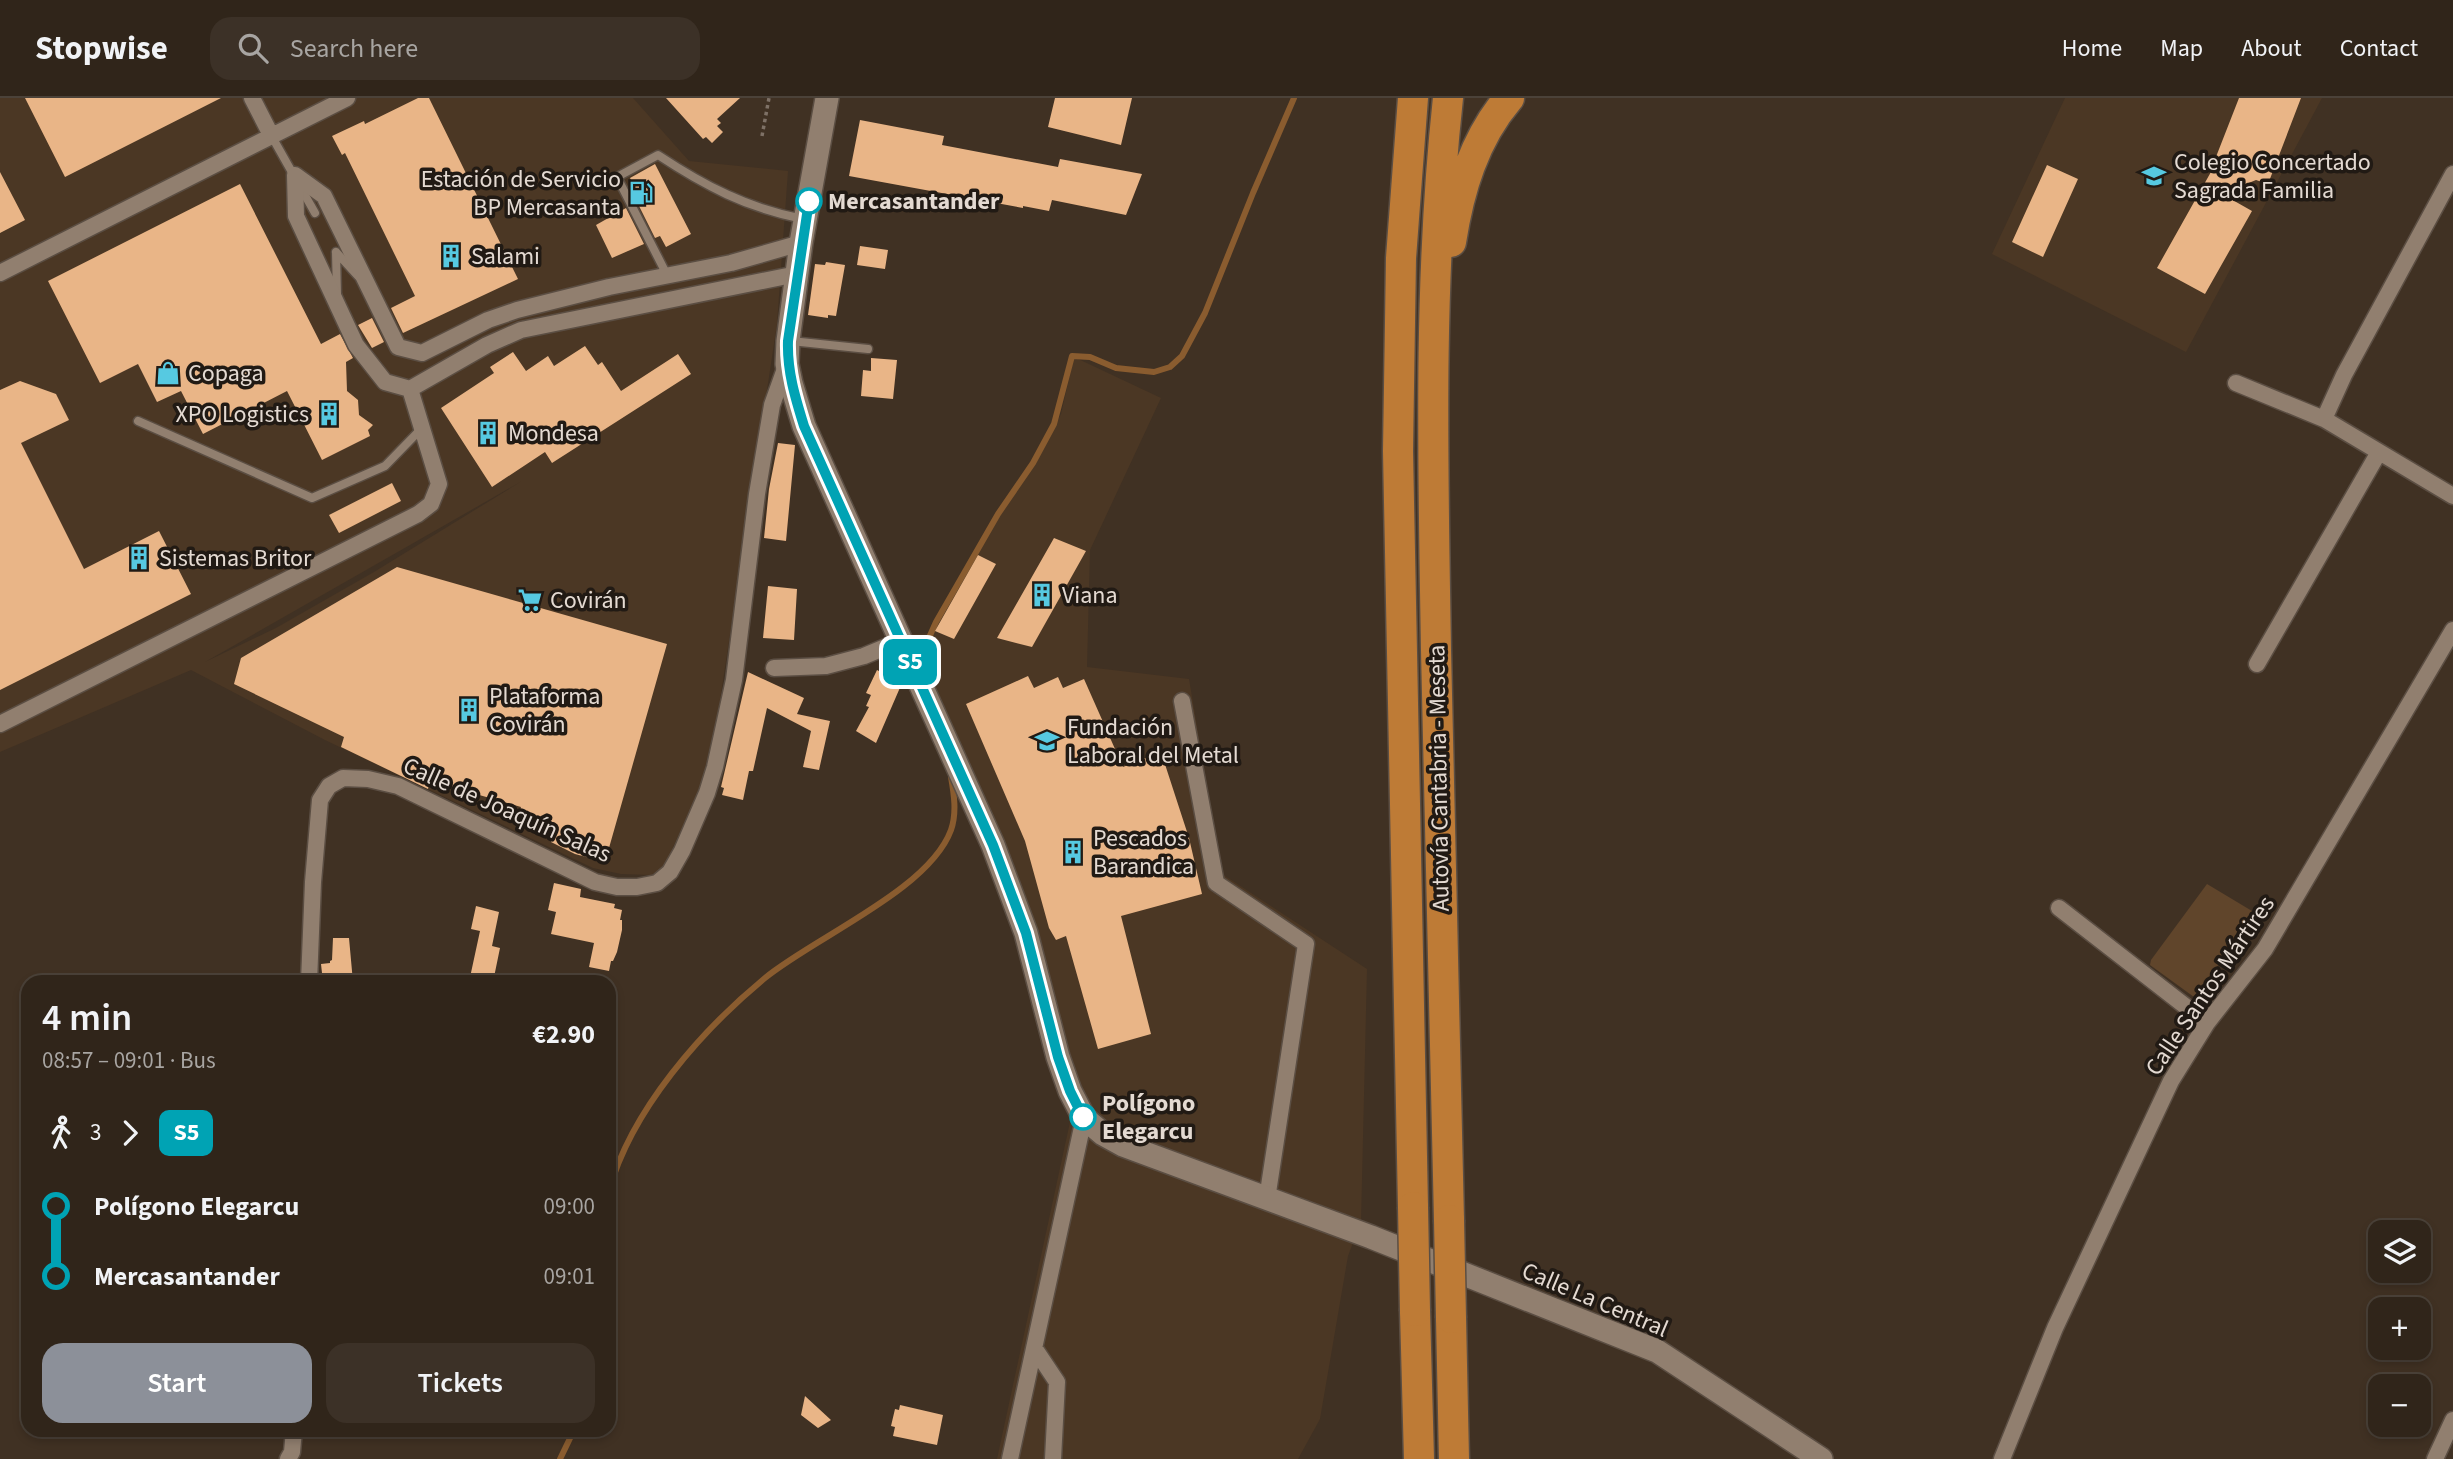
<!DOCTYPE html>
<meta charset="utf-8">
<style>
body{margin:0;font-family:"Source Sans 3",sans-serif;background:#3c3127;color:#f1f3f6;height:100vh;display:flex;flex-direction:column;font-size:26px;white-space:nowrap}
*{box-sizing:border-box;margin:0}
p{font-size:23px;color:#a8a5a2}
.icon{flex:none;width:38px;height:38px;fill:none;stroke:currentColor;stroke-width:2;stroke-linecap:round;stroke-linejoin:round}
.map{position:relative;flex:1;overflow:hidden}
.drawer{position:absolute;left:21px;top:877px;width:595px;height:462px;display:flex;flex-direction:column;background:#30251a;border-radius:21px;box-shadow:0 4px 10px #0003,0 0 0 2px #4b4239}
.drawer>*{flex:none}
.badge{padding:0 14px;border-radius:10px;font-size:24px;line-height:46px}
.buttons{position:absolute;left:2368px;top:1122px;display:grid;gap:14px}
.buttons a{display:grid;place-items:center;width:63px;height:63px;border-radius:14px;background:#30251a;box-shadow:0 4px 10px #0003,0 0 0 2px #4b4239;font-size:35px}
.map>.badge{position:absolute;translate:-50% -50%;box-shadow:0 0 0 4px #fff}
.legs{display:flex;align-items:center;gap:10px;height:77px;padding:0 21px;font-size:23px}
.legs p{margin-inline-start:auto}
.headline{display:flex;align-items:center;justify-content:space-between;height:119px;padding:0 21px}
h1{font-size:38px;font-weight:600;line-height:52px}
.button{display:flex;gap:14px;margin-top:auto;padding:14px 21px}
.button a{flex:1;height:80px;border-radius:21px;background:#8c9099;color:#fff;font-size:28px;font-weight:600;line-height:80px;text-align:center}
.button a+a{background:#3c3127;color:#f1f3f6}
ul{padding:0 21px;list-style:none}
li{display:flex;align-items:center;gap:24px;height:70px;font-size:26px}
li i{display:grid;place-items:center;width:10px;height:100%;margin:0 9px;background:currentColor}
li i::after{content:'';width:18px;height:18px;margin:-9px;border:5px solid;border-radius:50%;background:#30251a}
li p{margin-inline-start:auto}
li:first-child i{background:linear-gradient(#0000 50%,currentColor 0)}
li:last-child i{background:linear-gradient(currentColor 50%,#0000 0)}
header{display:flex;align-items:center;gap:42px;box-sizing:border-box;height:98px;padding:0 35px;background:#30251a;border-bottom:2px solid #4b4239}
header strong{font-size:33px}
nav{display:flex;gap:38px;margin-inline-start:auto;font-size:24px}
.search{width:490px;height:63px;background:#3c3127;display:flex;align-items:center;gap:18px;box-sizing:border-box;padding:0 24px;border-radius:21px;color:#a8a5a2;font-size:26px}
.map>svg:first-child{display:block}
.built{fill:#4b3724;fill-rule:evenodd}
.green{fill:#60452b}
.lines{fill:none;stroke-linecap:round;stroke-linejoin:round}
.stream{stroke:#8a5c2f;stroke-width:6}
.building{fill:#e9b587}
.lane-casing{stroke:#5b4e43;stroke-width:11}
.street-casing{stroke:#5b4e43;stroke-width:19}
.secondary-casing{stroke:#5b4e43;stroke-width:26}
.highway-casing{stroke:#5b4e43;stroke-width:33}
.path{stroke:#7e7166;stroke-width:3.5;stroke-dasharray:3.5 3.5;stroke-linecap:butt}
.lane{stroke:#917f6f;stroke-width:8}
.street{stroke:#917f6f;stroke-width:16}
.secondary{stroke:#917f6f;stroke-width:23}
.highway{stroke:#be7b36;stroke-width:30}
.highway-bridge-casing{stroke:#5b4e43;stroke-width:33;stroke-linecap:butt}
.highway-bridge{stroke:#be7b36;stroke-width:30}
.line-1-casing{stroke:#fff;stroke-width:16}
.line-1{stroke:#00a3b4;stroke-width:10}
.stop-1-dot{fill:#fff;stroke:#00a3b4;stroke-width:3.5}
.labels{text-anchor:middle;dominant-baseline:central;stroke-width:7;stroke-linejoin:round;paint-order:stroke}
.poi-label{font-size:24px;fill:#e4dad2;stroke:#211a14;text-anchor:start}
.stop-label{font-size:24px;font-weight:bold;fill:#e4dad2;stroke:#211a14;text-anchor:start}
.street-label{font-size:24px;fill:#e4dad2;stroke:#211a14}
</style>
<header>
<strong>Stopwise</strong>
<div class="search"><svg class="icon" aria-label="search" viewBox="0 0 24 24"><circle cx="10" cy="10" r="6"/><path d="M15 15l6 6"/></svg>Search here</div>
<nav><a>Home</a><a>Map</a><a>About</a><a>Contact</a></nav>
</header>
<div class="map">
<svg width="2453" height="1361" viewBox="0 0 2453 1361">
<rect width="100%" height="100%" fill="#403123"/>
<path class="built" d="M0,0H633L689,63L788,73L777,226L719,609L701,688L664,769L651,777L621,776L593,770L325,642L191,572L0,654ZM522,383L374,474L276,530L205,564Z
M2065,0H2322L2186,254L1992,156Z
M1074,259L1161,300L1090,452L1087,569L1189,581L1222,776L1367,871L1361,1124L1348,1158L1320,1321L1298,1361H997L1070,1024L1002,790L941,662L885,538L931,535L1000,417L1038,361L1061,316Z"/>
<path class="green" d="M2207,786L2257,816L2194,899L2150,867L2151,862Z"/>
<g class="lines">
<path class="stream" d="M921,568L924,551L936,524L998,416L1033,365L1054,326L1072,258L1090,259L1116,270L1154,274L1170,269L1182,258L1205,215L1253,95L1294,0
M609,1093C631,1012 702,932 765,880C815,839 929,792 951,732C957,715 954,696 951,679
M560,1361L574,1332"/>
</g>
<path class="building" d="M25,0H221L65,79Z
M418,0H429L518,181L403,235L391,210L415,198L345,55L342,57L332,38L364,23L365,26Z
M666,0H740L717,21L721,25L717,28L723,34L712,45L706,39L703,41Z
M1055,0H1132L1121,47L1048,29Z
M2239,0H2301L2268,86L2256,82L2222,96L2252,113L2205,196L2157,170L2216,65L2214,64Z
M860,22L944,38L942,47L1058,69L1060,61L1142,76L1126,117L1052,102L1049,113L1023,108V110L849,78Z
M655,66L691,136L666,149L660,138L655,140L637,104L641,102L630,80Z
M2047,67L2078,81L2043,159L2012,144Z
M0,74L25,122L0,135Z
M240,86L321,246L340,236L353,260L346,264L347,293L358,302L359,317L373,327L368,332L370,338L322,362L287,293L203,336L181,293L157,304L138,266L100,285L48,183Z
M626,110L644,146L612,160L596,127Z
M860,148L888,152L885,171L857,167Z
M826,164L845,167L836,218L828,217V220L808,217L815,166L825,167Z
M372,220L384,244L372,250L358,227Z
M585,248L598,267L602,264L621,293L678,256L691,276L552,365L545,354L492,389L441,310L494,275L490,269L513,254L526,273L548,258L554,268Z
M871,260L897,262L893,301L861,298L863,272L871,273Z
M20,283L56,296L69,322L21,345L84,471L159,433L191,496L0,592V292Z
M778,345L795,347L786,443L764,440L769,391Z
M392,385L401,403L339,435L329,417Z
M1054,440L1086,453L1032,549L997,540Z
M978,457L996,466L954,541L935,533Z
M397,469L667,546L605,764L575,756L551,744L553,737L516,726L521,709L430,683L428,691L341,649L344,639L234,586L241,560Z
M768,488L797,491L794,542L763,540Z
M877,572L902,585L876,645L856,633L869,609L866,608L871,597L866,595Z
M748,574L804,600L797,616L830,623L819,672L803,669L811,633L767,610L753,673H749L743,702L722,697L724,690L721,689Z
M1028,578L1034,590L1058,579L1063,590L1084,581L1123,669L1161,654L1189,740L1202,796L1121,818L1151,936L1098,951L1066,838L1056,842L1049,830L1025,743L966,606Z
M554,785L581,791L580,799L615,806L614,810L622,812L620,822H622V832L617,854L613,863H611L609,873L589,869L594,845L551,836L556,814L548,812Z
M476,808L499,814L492,848L500,850L493,884H469L480,833L471,831Z
M333,840H349L353,884H323L321,866L330,865V863L332,862Z
M805,1298L831,1322L818,1330L801,1317Z
M900,1307L943,1317L937,1347L893,1338L895,1329L891,1328L895,1311L899,1312Z"/>
<g class="lines">
<g class="lane-casing">
<path id="lane" d="M271,37L315,115
M336,154L337,197
M336,154L358,178
M667,177L617,79L658,57C705,88 747,110 803,121
M791,243L868,251
M138,323L312,400L385,368L423,329"/>
</g>
<g class="street-casing">
<path id="street" d="M252,0L271,37
M295,77L324,98L398,249L422,255L488,222L517,212L609,189L731,165L801,145
M0,175L347,0
M2236,285L2324,321L2453,398
M410,291L487,247L521,232L797,176
M2324,321L2344,277L2453,76
M2257,566L2379,354
M774,570L826,568L864,558L900,543
M1182,603L1216,785L1306,846L1267,1101
M0,626L418,416L431,406L439,386L410,291L385,284L356,247L296,118L295,77
M2059,810L2207,925
M309,884L313,784L320,702L329,688L343,680L368,681L398,688L595,784L617,789H637L657,785L670,774L682,753L707,695L715,669L734,582L757,396L772,307L786,268
M1035,1251L1057,1284L1053,1361
M288,1361L292,1354L294,1332
M1010,1361L1084,1020
M2002,1361L2055,1230L2171,983L2207,925L2265,851L2453,532
M2435,1361L2453,1322"/>
</g>
<g class="secondary-casing">
<path id="secondary" d="M827,0L801,145L788,243L787,266L791,285L804,328L993,747L1026,835L1058,959L1070,993L1084,1020L1103,1036L1123,1047L1371,1139L1657,1253L1821,1361"/>
</g>
<g class="highway-casing">
<path id="highway" d="M1413,0L1401,160L1398,353L1413,1109
M1448,0C1428,184 1433,368 1436,552C1440,742 1444,932 1449,1122
M1451,144C1459,92 1474,41 1509,0
M1415,1213L1419,1361
M1451,1220L1454,1361"/>
</g>
<path class="path" d="M762,38L769,0"/>
<use href="#lane" class="lane"/>
<use href="#street" class="street"/>
<use href="#secondary" class="secondary"/>
<use href="#highway" class="highway"/>
<g class="highway-bridge-casing">
<path id="highway-bridge" d="M1413,1109L1415,1213
M1449,1122L1451,1220"/>
</g>
<use href="#highway-bridge" class="highway-bridge"/>
</g>
<g class="lines">
<g class="line-1-casing">
<path id="line-1" d="M809,103L788,243C787,273 795,299 804,328L993,747L1026,835L1058,959L1070,993L1083,1019"/>
</g>
<use href="#line-1" class="line-1"/>
</g>
<defs>
<g id="school-bare" transform="scale(1.89)"><path d="M0-5L7-2L0 1L-7-2ZM-4 1L0 2.5L4 1V4Q0 6-4 4Z" fill="#56c9e1" stroke="#211a14" stroke-width="2.5" paint-order="stroke"/></g>
<g id="fuel-bare" transform="scale(1.89)"><path d="M-5.5-6h7V0h2V4h1.3V-2.5L3-4.5l.8-.8L6-3V5H2.5V1h-1V6h-7ZM-4.2-4.7v3.2H.2V-4.7Z" fill="#56c9e1" stroke="#211a14" stroke-width="2.5" paint-order="stroke"/></g>
<g id="building-bare" transform="scale(1.89)"><path d="M-4-6H4V6H1V3H-1V6H-4ZM-2.5-4.3h1.7v1.8h-1.7ZM.8-4.3h1.7v1.8H.8ZM-2.5-1h1.7V.8h-1.7ZM.8-1h1.7V.8H.8Z" fill="#56c9e1" stroke="#211a14" stroke-width="2.5" paint-order="stroke"/></g>
<g id="shop-bare" transform="scale(1.89)"><path d="M-5-2.5h2.3a2.7 3.5 0 0 1 5.4 0H5L5.5 6h-11ZM-1.5-2.5h3a1.5 2.3 0 0 0-3 0Z" fill="#56c9e1" stroke="#211a14" stroke-width="2.5" paint-order="stroke"/></g>
<g id="supermarket-bare" transform="scale(1.89)"><path d="M-6-5.5h2.5l.6 2H6L4.5 2H-2.5L-4.4-4H-6ZM-1.5 3.2a1.3 1.3 0 1 0 .1 0ZM3 3.2a1.3 1.3 0 1 0 .1 0Z" fill="#56c9e1" stroke="#211a14" stroke-width="2.5" paint-order="stroke"/></g>
</defs>
<g fill-rule="evenodd">
<use href="#school-bare" x="2154" y="78"/>
<use href="#fuel-bare" x="641" y="95"/>
<use href="#building-bare" x="451" y="158"/>
<use href="#shop-bare" x="168" y="275"/>
<use href="#building-bare" x="329" y="316"/>
<use href="#building-bare" x="488" y="335"/>
<use href="#building-bare" x="139" y="460"/>
<use href="#building-bare" x="1042" y="497"/>
<use href="#supermarket-bare" x="530" y="502"/>
<use href="#building-bare" x="469" y="612"/>
<use href="#school-bare" x="1047" y="643"/>
<use href="#building-bare" x="1073" y="754"/>
</g>
<g class="stop-1-dot">
<circle cx="809" cy="103" r="12"/>
<circle cx="1083" cy="1019" r="12"/>
</g>
<g class="labels">
<g class="poi-label">
<text x="2174" y="64">Colegio Concertado<tspan x="2174" dy="28">Sagrada Familia</tspan></text>
<text x="621" y="81" text-anchor="end">Estación de Servicio<tspan x="621" dy="28">BP Mercasanta</tspan></text>
<text x="471" y="158">Salami</text>
<text x="188" y="275">Copaga</text>
<text x="309" y="316" text-anchor="end">XPO Logistics</text>
<text x="508" y="335">Mondesa</text>
<text x="159" y="460">Sistemas Britor</text>
<text x="1062" y="497">Viana</text>
<text x="550" y="502">Covirán</text>
<text x="489" y="598">Plataforma<tspan x="489" dy="28">Covirán</tspan></text>
<text x="1067" y="629">Fundación<tspan x="1067" dy="28">Laboral del Metal</tspan></text>
<text x="1093" y="740">Pescados<tspan x="1093" dy="28">Barandica</tspan></text>
</g>
<g class="stop-label">
<text x="828" y="103">Mercasantander</text>
<text x="1102" y="1005">Polígono<tspan x="1102" dy="28">Elegarcu</tspan></text>
</g>
<g class="street-label">
<text transform="translate(1439 680) rotate(-91)">Autovía Cantabria - Meseta</text>
<text transform="translate(507 712) rotate(24)">Calle de Joaquín Salas</text>
<text transform="translate(2210 888) rotate(-56)">Calle Santos Mártires</text>
<text transform="translate(1595 1202) rotate(23)">Calle La Central</text>
</g>
</g>
</svg>
<div class="buttons">
<a><svg class="icon" aria-label="layers" viewBox="0 0 24 24"><path d="M12 4l9 5-9 5-9-5zM3 14l9 5 9-5"/></svg></a>
<a>+</a>
<a>−</a>
</div>
<b class="badge" style="left:910px;top:564px;background:#00a3b4;color:#fff">S5</b>
<section class="drawer">
<div class="headline"><div><h1>4 min</h1><p>08:57 – 09:01 · Bus</p></div><b>€2.90</b></div>
<div class="legs"><svg class="icon" aria-label="walk" viewBox="0 0 24 24"><circle cx="13" cy="4" r="2"/><path d="M13 8l-2 6 4 7M11 14l-3 7M7 12l3-4h3l4 4"/></svg>3<svg class="icon" aria-label="forward" viewBox="0 0 24 24"><path d="M9 5l7 7-7 7"/></svg><b class="badge" style="background:#00a3b4;color:#fff">S5</b></div>
<ul>
<li><i style="color:#00a3b4"></i><b>Polígono Elegarcu</b><p>09:00</p></li>
<li><i style="color:#00a3b4"></i><b>Mercasantander</b><p>09:01</p></li>
</ul>
<div class="button"><a>Start</a><a>Tickets</a></div>
</section>
</div>
